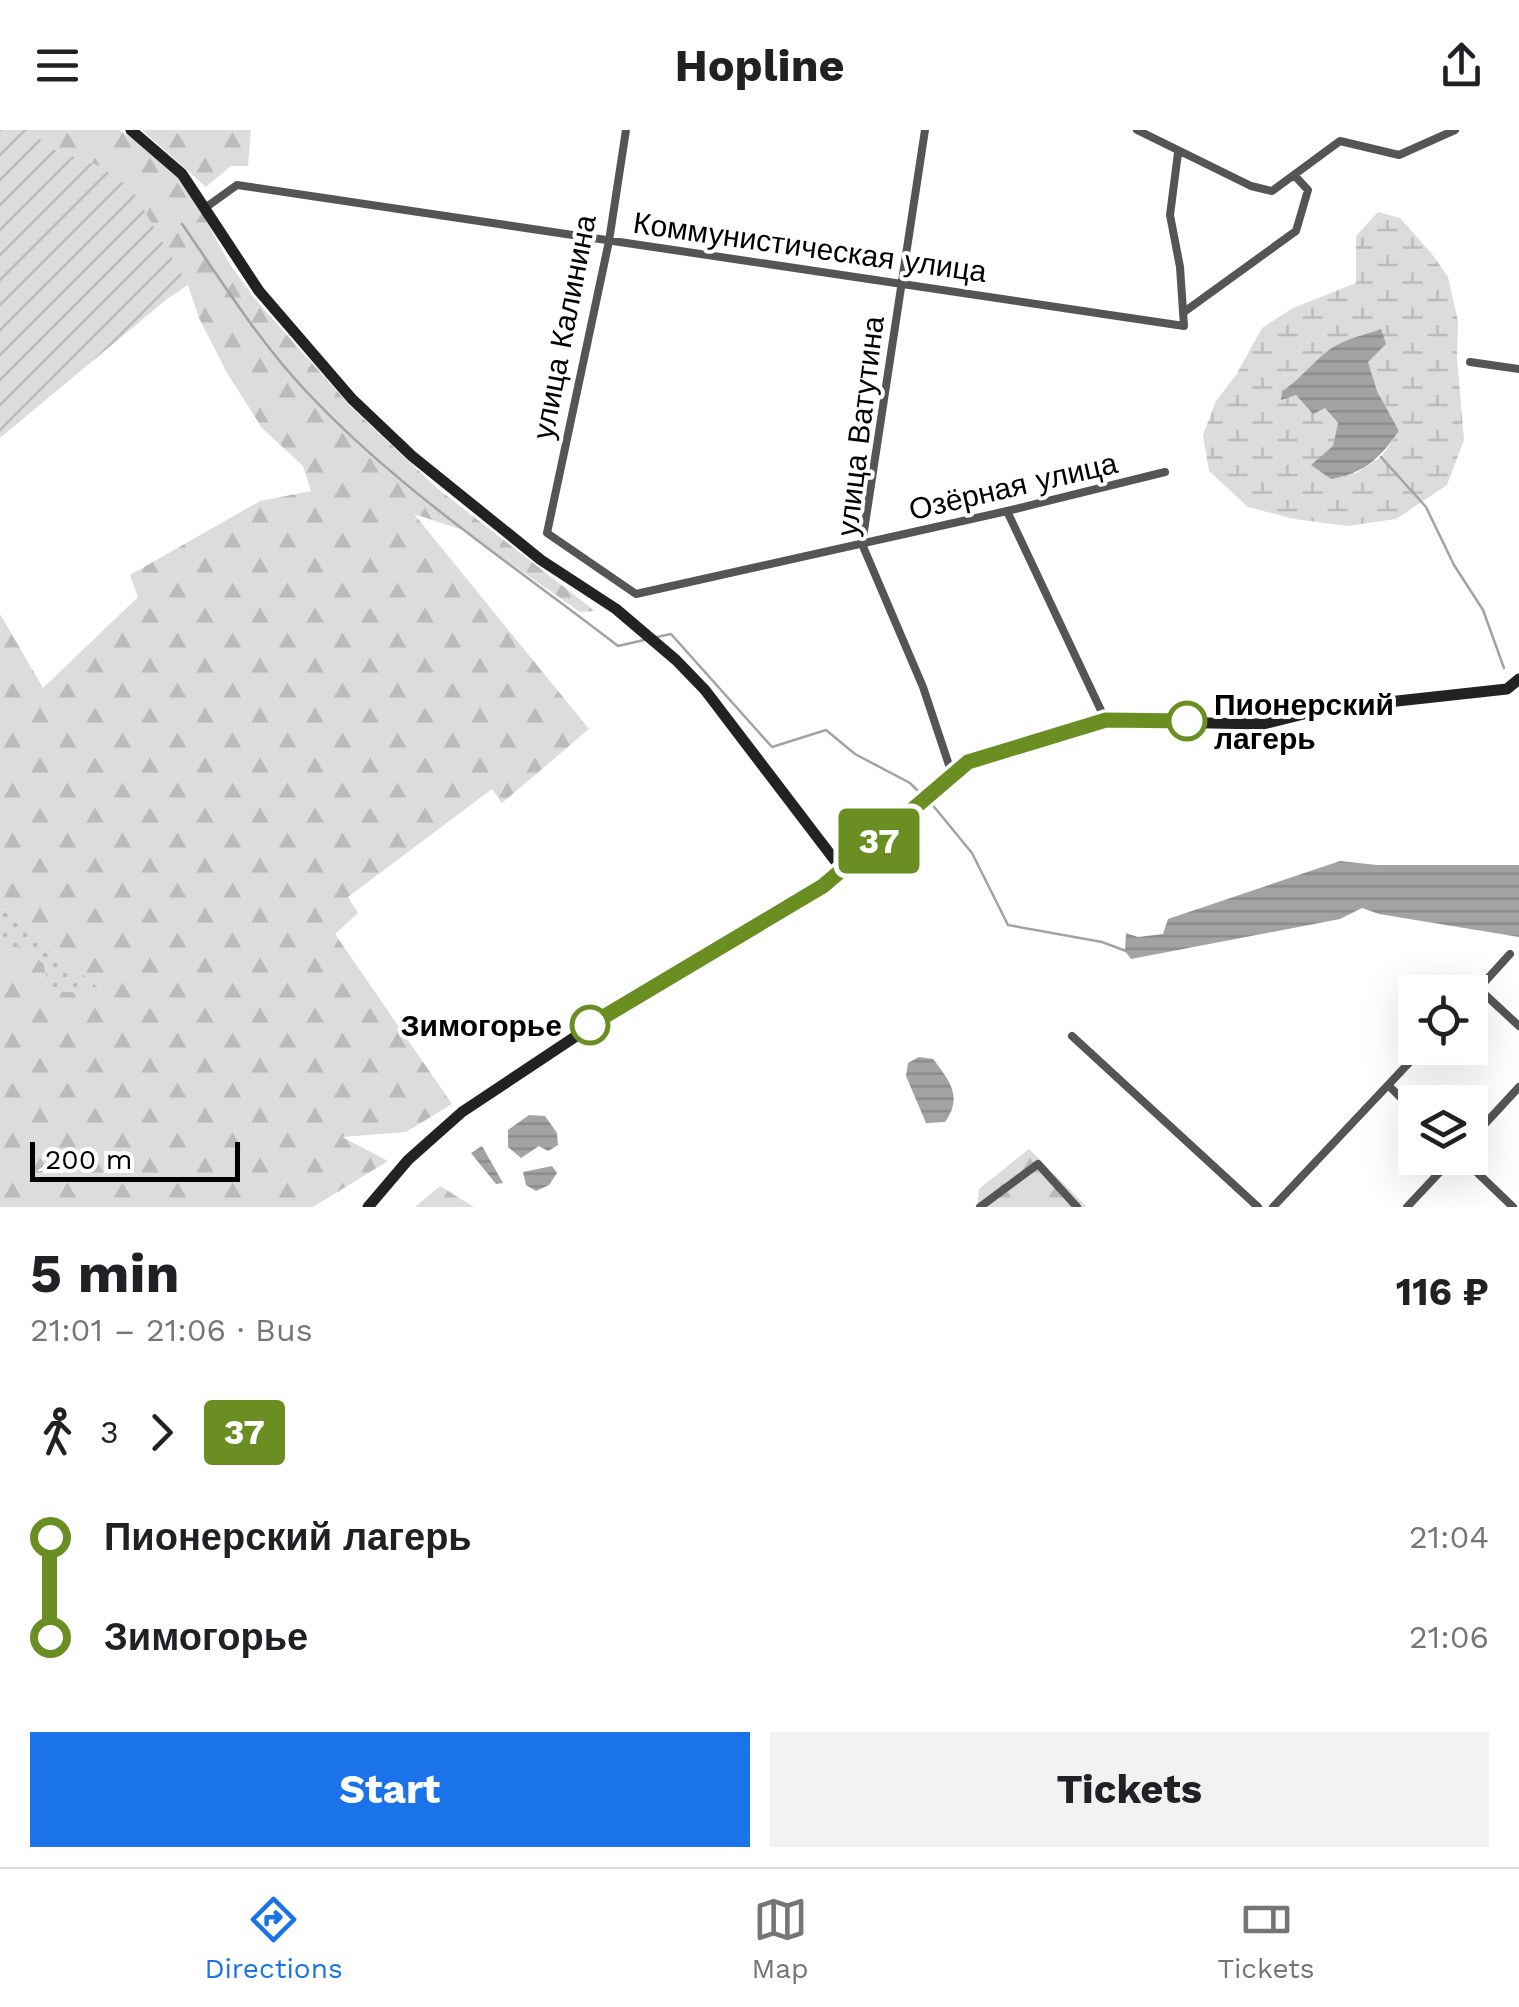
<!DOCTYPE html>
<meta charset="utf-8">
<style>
body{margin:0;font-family:"Work Sans",sans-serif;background:#f2f2f2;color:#202124;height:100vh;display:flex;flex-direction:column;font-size:38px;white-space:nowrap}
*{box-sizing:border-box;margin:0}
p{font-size:32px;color:#757577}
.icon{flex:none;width:55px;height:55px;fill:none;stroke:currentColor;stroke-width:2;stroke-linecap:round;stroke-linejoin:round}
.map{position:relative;height:1077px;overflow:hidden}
.sheet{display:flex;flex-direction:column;background:#fff;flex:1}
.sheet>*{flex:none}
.badge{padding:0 20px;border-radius:8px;font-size:35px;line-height:65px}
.tools{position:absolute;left:1398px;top:845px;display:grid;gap:20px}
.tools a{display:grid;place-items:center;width:90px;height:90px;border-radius:0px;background:#fff;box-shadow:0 10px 40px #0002;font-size:50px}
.scale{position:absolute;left:30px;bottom:25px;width:210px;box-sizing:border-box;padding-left:10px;border:5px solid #000;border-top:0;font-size:28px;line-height:35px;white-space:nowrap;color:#000;-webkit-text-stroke:8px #fff;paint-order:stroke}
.map>.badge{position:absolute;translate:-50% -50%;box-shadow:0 0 0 5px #fff}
.legs{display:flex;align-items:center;gap:15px;height:110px;padding:0 30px;font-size:32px}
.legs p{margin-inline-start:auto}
.headline{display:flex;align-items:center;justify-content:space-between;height:170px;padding:0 30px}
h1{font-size:55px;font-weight:700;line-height:75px}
.primary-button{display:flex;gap:20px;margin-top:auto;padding:20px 30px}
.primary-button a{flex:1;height:115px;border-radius:0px;background:#1a73e8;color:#fff;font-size:40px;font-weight:700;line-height:115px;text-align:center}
.primary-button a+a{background:#f2f2f2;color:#202124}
ul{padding:0 30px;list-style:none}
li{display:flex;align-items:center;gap:35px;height:100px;font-size:38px}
li i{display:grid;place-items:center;width:15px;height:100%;margin:0 12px;background:currentColor}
li i::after{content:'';width:25px;height:25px;margin:-12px;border:8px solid;border-radius:50%;background:#fff}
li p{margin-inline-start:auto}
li:first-child i{background:linear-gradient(#0000 50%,currentColor 0)}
li:last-child i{background:linear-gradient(currentColor 50%,#0000 0)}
header{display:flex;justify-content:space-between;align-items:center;height:130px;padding:0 30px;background:#fff;font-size:45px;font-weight:700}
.menu{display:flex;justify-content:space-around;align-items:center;height:140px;border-top:2px solid #e0e0e0;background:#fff;font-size:28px;color:#757577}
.menu a{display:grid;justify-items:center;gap:5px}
.menu .selected{color:#1a73e8}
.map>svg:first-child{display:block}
.grass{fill:url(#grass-dots)}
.forest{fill:url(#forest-firs)}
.wetland{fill:url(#wetland-marsh);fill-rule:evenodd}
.garden{fill:url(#garden-furrows)}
.water{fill:url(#water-rules)}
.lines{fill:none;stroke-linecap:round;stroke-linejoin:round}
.stream{stroke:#a3a3a3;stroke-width:2.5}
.street{stroke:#555;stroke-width:8}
.secondary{stroke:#222;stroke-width:11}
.line-1-casing{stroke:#fff;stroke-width:22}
.line-1{stroke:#6b8e23;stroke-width:15}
.stop-1-dot{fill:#fff;stroke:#6b8e23;stroke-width:5}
.labels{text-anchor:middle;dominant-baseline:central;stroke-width:8;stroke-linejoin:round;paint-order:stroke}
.street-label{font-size:30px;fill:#000;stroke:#fff}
.stop-label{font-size:30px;font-weight:bold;fill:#000;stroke:#fff;text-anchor:start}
</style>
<header><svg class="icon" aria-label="menu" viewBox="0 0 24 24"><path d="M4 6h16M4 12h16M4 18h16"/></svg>Hopline<svg class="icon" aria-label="share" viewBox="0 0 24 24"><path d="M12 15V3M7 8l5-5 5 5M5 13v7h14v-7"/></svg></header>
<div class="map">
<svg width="1519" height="1077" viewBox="0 0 1519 1077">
<defs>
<pattern id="grass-dots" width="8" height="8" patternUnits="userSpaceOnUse" patternTransform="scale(2.5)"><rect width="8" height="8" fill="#dcdcdc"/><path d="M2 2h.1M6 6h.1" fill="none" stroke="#bbb" stroke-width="1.8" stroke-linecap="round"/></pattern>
<pattern id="forest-firs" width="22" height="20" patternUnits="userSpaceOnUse" patternTransform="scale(2.5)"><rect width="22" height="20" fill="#dcdcdc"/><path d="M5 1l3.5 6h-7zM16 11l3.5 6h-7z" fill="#bbb"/></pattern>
<pattern id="wetland-marsh" width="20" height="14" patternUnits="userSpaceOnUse" patternTransform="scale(2.5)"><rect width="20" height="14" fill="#dcdcdc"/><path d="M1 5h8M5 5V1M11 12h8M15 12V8" fill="none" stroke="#bbb"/></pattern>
<pattern id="garden-furrows" width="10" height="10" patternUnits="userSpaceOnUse" patternTransform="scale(2.5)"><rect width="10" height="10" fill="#dcdcdc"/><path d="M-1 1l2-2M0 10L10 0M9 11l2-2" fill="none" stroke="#bbb"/></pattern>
<pattern id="water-rules" width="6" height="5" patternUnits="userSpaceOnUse" patternTransform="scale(2.5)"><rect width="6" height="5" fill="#a3a3a3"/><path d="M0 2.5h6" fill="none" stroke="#8b8b8b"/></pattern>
</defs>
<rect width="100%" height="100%" fill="#fff"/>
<path class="grass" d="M0,779L8,780L107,865L48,861L44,834L20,816L0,823Z"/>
<path class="forest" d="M28,0H120L180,42L229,133L254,168L351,277L438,359L595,481L580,482L463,400L414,384L589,599L502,673L492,659L348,767L358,783L335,804L452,974L406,1002L342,1007L388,1031L313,1077H0V823L20,816L44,834L48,861L106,864L8,780L0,779V484L43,558L138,467L130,445L260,371L311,361L303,336L262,298L227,243L199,188L188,155L99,36L53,19Z
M142,0H251L248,36H231L206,57Z
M1029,1019L1087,1077H977L979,1059Z
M440,1056L474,1077H415Z"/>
<path class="wetland" d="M1378,82L1400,88L1432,124L1448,147L1458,191L1457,229L1464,310L1447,355L1396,389L1347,396L1294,389L1248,377L1209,341L1203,305L1216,271L1236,245L1262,198L1293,178L1356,153V106ZM1358,208L1377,261L1399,301L1381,327L1355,344L1333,316L1338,293L1325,278L1313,283L1296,265L1281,269L1282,261C1310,244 1326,217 1358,208Z"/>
<path class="garden" d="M0,0H28L53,19L99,36L131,58L188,155L167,169L0,308Z"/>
<path class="water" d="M1381,199L1386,214L1368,232L1377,261L1399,301C1378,330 1366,342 1331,349L1311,335L1333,316L1338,293L1325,278L1313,284L1296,265L1281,270L1282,261C1304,248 1318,223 1341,213C1353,207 1368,204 1381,199Z
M1340,731L1377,735H1519V807L1379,784L1362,778L1340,789L1131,829L1125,821L1126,803L1138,807L1163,804L1168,789Z
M919,927L933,929C950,951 963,967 945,992L926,993L906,946L908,933Z
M529,985L545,986L557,1003L558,1015L548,1021L539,1016L521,1028L508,1017V1000Z
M482,1016L503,1053L496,1054L471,1023Z
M552,1036L557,1043L549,1055L536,1061L526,1055L523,1042Z"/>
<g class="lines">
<path class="stream" d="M182,94C221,150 258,210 305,260C396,358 512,434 618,516L644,510
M1381,327L1426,377L1454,435L1483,480L1504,538
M657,507L671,504L772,617L826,600L855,624L910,653L921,664
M931,673L972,723L1008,795L1102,812L1126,821"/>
<path class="street" d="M626,0L609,111L547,403L636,464L1007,381L1165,342
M925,0L862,414L923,557L952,644
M1137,0L1251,56L1272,61L1340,11L1399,25L1455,0
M205,78L237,55L1184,196L1180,137L1170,85L1178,23
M1184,182L1296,101L1308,60L1295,46
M1470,232L1519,239
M1007,381L1106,591
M1479,859L1519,896
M1470,868L1510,824
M1072,906L1258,1077
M1388,955L1415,982
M1470,1010L1519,957
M1462,1028L1513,1077
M980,1077L1038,1034L1077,1077
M1273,1077L1423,918
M1407,1077L1453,1028"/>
<path class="secondary" d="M131,0L182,44L259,161L352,269L412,326L541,430L616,479L676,530L705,560L843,741
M368,1077L408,1030L462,982L629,871L823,756L969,632L1106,591L1263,594L1324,579L1507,559L1519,549"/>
</g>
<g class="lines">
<g class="line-1-casing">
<path id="line-1" d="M590,895L823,756L968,632L1106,590L1187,591"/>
</g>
<use href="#line-1" class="line-1"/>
</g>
<g class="stop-1-dot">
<circle cx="1187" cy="591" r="18"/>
<circle cx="590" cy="895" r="18"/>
</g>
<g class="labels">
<g class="street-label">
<text transform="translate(810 117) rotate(8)">Коммунистическая улица</text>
<text transform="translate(564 197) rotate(-79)">улица Калинина</text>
<text transform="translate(860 296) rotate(-83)">улица Ватутина</text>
<text transform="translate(1013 356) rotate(-13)">Озёрная улица</text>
</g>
<g class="stop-label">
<text x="1214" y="574">Пионерский<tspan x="1214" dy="34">лагерь</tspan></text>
<text x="562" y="895" text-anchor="end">Зимогорье</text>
</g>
</g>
</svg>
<div class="tools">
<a><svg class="icon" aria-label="locate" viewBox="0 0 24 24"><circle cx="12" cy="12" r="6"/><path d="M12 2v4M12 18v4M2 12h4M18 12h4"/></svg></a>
<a><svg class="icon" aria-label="layers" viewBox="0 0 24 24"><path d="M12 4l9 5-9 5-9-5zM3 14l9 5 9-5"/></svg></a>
</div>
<div class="scale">200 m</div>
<b class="badge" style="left:879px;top:711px;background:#6b8e23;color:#fff">37</b>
</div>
<section class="sheet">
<div class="headline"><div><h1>5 min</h1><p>21:01 – 21:06 · Bus</p></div><b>116 ₽</b></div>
<div class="legs"><svg class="icon" aria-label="walk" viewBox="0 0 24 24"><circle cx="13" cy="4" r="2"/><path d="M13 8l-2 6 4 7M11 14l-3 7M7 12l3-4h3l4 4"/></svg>3<svg class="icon" aria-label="forward" viewBox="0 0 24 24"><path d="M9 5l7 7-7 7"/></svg><b class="badge" style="background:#6b8e23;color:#fff">37</b></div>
<ul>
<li><i style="color:#6b8e23"></i><b>Пионерский лагерь</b><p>21:04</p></li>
<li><i style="color:#6b8e23"></i><b>Зимогорье</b><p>21:06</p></li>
</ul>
<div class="primary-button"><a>Start</a><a>Tickets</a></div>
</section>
<nav class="menu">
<a class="selected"><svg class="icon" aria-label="directions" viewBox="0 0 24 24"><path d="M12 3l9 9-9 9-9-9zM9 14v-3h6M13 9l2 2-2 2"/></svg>Directions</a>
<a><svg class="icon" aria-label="map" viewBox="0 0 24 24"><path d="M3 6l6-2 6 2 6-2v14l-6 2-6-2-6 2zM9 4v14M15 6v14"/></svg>Map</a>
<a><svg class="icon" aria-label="tickets" viewBox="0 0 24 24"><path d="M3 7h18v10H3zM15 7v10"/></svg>Tickets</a>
</nav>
